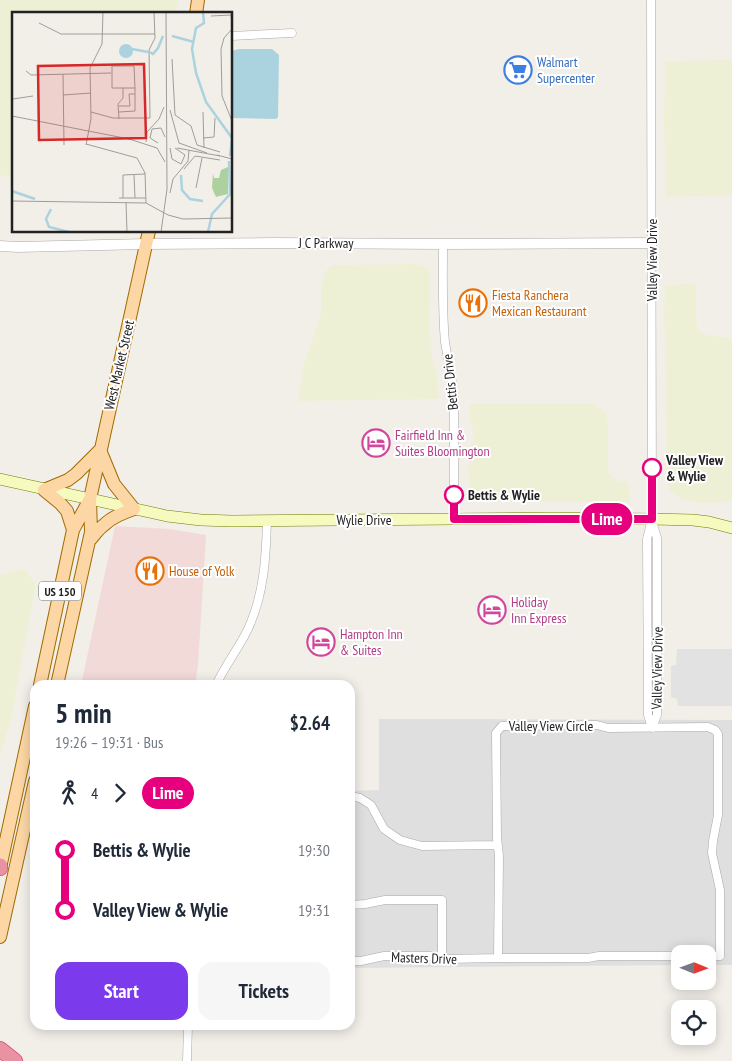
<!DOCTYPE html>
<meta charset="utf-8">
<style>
body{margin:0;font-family:"PT Sans Narrow",sans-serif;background:#f6f6f7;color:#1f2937;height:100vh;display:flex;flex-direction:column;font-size:19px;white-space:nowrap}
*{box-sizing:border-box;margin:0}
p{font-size:16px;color:#747a83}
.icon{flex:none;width:28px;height:28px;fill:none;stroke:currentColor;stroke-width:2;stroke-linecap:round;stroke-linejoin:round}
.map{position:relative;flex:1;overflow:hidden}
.panel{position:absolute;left:30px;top:680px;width:325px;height:350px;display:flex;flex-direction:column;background:#fff;border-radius:15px;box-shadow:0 2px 12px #0003}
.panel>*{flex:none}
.badge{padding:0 10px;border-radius:16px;font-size:18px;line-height:32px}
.needle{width:32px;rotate:91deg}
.fabs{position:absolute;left:671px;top:945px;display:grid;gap:10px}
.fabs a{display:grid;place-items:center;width:45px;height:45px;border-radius:10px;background:#fff;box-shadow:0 2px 12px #0003;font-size:25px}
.map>.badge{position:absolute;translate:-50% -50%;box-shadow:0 0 0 2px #fff}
.legs{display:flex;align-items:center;gap:8px;height:55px;padding:0 25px;font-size:16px}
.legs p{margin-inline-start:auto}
.overview{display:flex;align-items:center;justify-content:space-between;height:85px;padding:0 25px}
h1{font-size:28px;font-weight:800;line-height:38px}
.cta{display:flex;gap:10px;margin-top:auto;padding:10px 25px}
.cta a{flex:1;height:58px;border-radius:15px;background:#7c3aed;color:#fff;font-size:20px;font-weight:800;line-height:58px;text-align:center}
.cta a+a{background:#f6f6f7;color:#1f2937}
ul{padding:0 25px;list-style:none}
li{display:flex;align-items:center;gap:18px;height:60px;font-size:19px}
li i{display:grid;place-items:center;width:8px;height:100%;margin:0 6px;background:currentColor}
li i::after{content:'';width:12px;height:12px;margin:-6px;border:4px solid;border-radius:50%;background:#fff}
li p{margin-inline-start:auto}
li:first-child i{background:linear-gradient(#0000 50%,currentColor 0)}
li:last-child i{background:linear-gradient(currentColor 50%,#0000 0)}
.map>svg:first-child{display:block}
.residential{fill:#e0dfdf}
.commercial{fill:#f2dad9}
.farmland{fill:#eef0d5}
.parking{fill:#e2e2e2}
.water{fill:#aad3df}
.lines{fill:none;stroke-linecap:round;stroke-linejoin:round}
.minor-casing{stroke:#a9a9a9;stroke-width:9}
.tertiary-casing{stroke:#a9a9a9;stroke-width:11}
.secondary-casing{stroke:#707d05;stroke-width:12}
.primary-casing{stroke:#a06b00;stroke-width:14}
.motorway-casing{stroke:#dc2a67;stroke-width:16}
.minor{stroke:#fff;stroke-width:8}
.tertiary{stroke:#fff;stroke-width:10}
.secondary{stroke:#f7fabf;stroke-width:11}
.primary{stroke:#fcd6a4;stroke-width:12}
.motorway{stroke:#e892a2;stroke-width:15}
.line-1-casing{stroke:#fff;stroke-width:11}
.line-1{stroke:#e6007e;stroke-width:8}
.stop-1-dot{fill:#fff;stroke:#e6007e;stroke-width:2.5}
.labels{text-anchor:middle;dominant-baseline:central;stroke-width:4;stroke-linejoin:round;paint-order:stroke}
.shield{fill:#fff;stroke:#646464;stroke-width:1}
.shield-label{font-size:12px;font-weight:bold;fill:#222}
.shop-label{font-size:14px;fill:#366cbe;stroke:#fff;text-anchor:start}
.street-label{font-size:14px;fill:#222;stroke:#fff}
.food-label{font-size:14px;fill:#c56008;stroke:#fff;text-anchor:start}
.hotel-label{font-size:14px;fill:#b23c85;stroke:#fff;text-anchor:start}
.stop-label{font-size:14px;font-weight:bold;fill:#222;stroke:#fff;text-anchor:start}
.inset-river{fill:none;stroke:#aad3df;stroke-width:2.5}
.inset-road{fill:none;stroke:#9f9d99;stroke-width:1}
.view{fill:#d62828;fill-opacity:0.15;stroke:#d62828;stroke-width:2.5}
.inset-edge{fill:none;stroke:#222;stroke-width:2.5}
</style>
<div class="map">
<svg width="732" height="1061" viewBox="0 0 732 1061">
<rect width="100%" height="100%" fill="#f2efe9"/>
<path class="residential" d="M379,719L732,720V965H708V954H680V965L350,968V791L379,790Z"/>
<path class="commercial" d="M115,526L170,529L206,535L198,665L195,685H81Z"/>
<path class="farmland" d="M0,0H178L175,14H14V179L0,175Z
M732,60V195L666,197L664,123L665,61Z
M415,264L424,266L429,269L430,277L429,327L432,355L437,377L439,399L298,401L303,367L321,313V290L324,274L328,268L334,265Z
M689,283L696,284V322L698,330L706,335L732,338V502L702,503L682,499L671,492L667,482L666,376L664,317L665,286Z
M475,404H593L603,410L607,415L608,425V471L612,477L619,481H628L630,502H478L470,492L468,469L474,435L470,419V405Z
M25,569L36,585L10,723L0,757V575Z"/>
<path class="parking" d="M677,649H732V706H678L677,699L671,697V666L676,665Z"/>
<path class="water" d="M239,49H272L279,55L278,117L276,119L231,118V51Z"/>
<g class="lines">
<g class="minor-casing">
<path id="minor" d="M651,0L652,519L647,539L648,715L652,728
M231,36L292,33
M443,244C443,276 442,310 445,342C448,361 453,380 454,400V519
M216,685C225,666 238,649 247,631C264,596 266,558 267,520
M652,728L657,715V538L652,521
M350,796L360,798L371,805L384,829L400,840L422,846L497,845
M350,905L365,904L385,900H442V958
M680,956H599L588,958H498L499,856L497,838L496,733L502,726L597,725L608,728L708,727L715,730L718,734V815L713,841L712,853L720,890V956H708
M350,961H361L384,956H432L447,959L498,958
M187,1061L188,1025"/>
</g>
<g class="tertiary-casing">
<path id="tertiary" d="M0,246L18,247L146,244L272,243L443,244L652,243"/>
</g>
<g class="secondary-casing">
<path id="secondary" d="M0,479L167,516L201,520L232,521L551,518L652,519L693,520L709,522L732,528"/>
</g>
<g class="primary-casing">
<path id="primary" d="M196,14L198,0
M73,530L67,511L60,503L44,490L68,480L76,474L100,450
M89,541C94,536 98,529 104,525C112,517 123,513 134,509L114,484L100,450
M40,685L73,530L90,499
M57,685L91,532L90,499L149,231
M0,868L35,706
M0,937L35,781"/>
</g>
<g class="motorway-casing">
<path id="motorway" d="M0,868V866
M0,1049L15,1061"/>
</g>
<use href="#minor" class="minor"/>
<use href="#tertiary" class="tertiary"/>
<use href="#secondary" class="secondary"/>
<use href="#primary" class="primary"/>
<use href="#motorway" class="motorway"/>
</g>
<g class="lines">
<g class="line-1-casing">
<path id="line-1" d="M454,495V519H652V468"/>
</g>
<use href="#line-1" class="line-1"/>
</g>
<defs>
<g id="supermarket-ring" transform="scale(1.4375)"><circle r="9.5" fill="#fff" stroke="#3f7fe0" stroke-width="1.5"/><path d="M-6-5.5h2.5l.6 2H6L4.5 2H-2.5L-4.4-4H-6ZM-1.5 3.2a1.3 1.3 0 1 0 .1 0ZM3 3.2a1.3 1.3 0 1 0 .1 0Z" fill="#3f7fe0"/></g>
<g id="restaurant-ring" transform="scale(1.4375)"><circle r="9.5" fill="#fff" stroke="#e8710a" stroke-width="1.5"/><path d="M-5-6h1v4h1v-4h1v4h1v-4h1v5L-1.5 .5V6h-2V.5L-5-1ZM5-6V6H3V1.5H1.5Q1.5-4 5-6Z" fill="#e8710a"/></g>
<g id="hotel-ring" transform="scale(1.4375)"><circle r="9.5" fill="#fff" stroke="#d1479c" stroke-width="1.5"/><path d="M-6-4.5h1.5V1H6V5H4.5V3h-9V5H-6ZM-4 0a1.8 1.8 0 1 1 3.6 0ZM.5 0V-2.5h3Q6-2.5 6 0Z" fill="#d1479c"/></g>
</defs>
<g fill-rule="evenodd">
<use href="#supermarket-ring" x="518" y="70"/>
<use href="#restaurant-ring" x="473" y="303"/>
<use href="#hotel-ring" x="376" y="443"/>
<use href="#restaurant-ring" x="150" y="571"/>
<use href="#hotel-ring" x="492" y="610"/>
<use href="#hotel-ring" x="321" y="642"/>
</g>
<g class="stop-1-dot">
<circle cx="652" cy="468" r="9"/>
<circle cx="454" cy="495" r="9"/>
</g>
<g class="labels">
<rect class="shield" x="39" y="581.5" width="42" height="19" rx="4"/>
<g class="shield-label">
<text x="60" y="591">US 150</text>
</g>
<g class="shop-label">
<text x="537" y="62">Walmart<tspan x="537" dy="16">Supercenter</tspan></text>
</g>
<g class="street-label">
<text x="326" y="243">J C Parkway</text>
<text transform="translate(652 260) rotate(-90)">Valley View Drive</text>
<text transform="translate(119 365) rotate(-77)">West Market Street</text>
<text transform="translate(450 382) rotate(-96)">Bettis Drive</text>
<text x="364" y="520">Wylie Drive</text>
<text transform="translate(657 668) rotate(-89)">Valley View Drive</text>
<text x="551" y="726">Valley View Circle</text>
<text transform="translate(424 958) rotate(2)">Masters Drive</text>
</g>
<g class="food-label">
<text x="492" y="295">Fiesta Ranchera<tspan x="492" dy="16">Mexican Restaurant</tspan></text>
<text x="169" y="571">House of Yolk</text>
</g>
<g class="hotel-label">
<text x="395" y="435">Fairfield Inn &amp;<tspan x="395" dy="16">Suites Bloomington</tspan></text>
<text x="511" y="602">Holiday<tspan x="511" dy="16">Inn Express</tspan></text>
<text x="340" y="634">Hampton Inn<tspan x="340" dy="16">&amp; Suites</tspan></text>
</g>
<g class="stop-label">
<text x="666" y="460">Valley View<tspan x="666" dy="16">&amp; Wylie</tspan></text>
<text x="468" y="495">Bettis &amp; Wylie</text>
</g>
</g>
<g transform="translate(12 12)">
<rect width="220" height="220" fill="#f2efe9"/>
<path d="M216,155V182L204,185L200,176L201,161L202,166H207L209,158Z" fill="#add19e"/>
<path d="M107 39a7 7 0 1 1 14 0a7 7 0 1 1-14 0Z" fill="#aad3df"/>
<path class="inset-river" d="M191,0L192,11L184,16L180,37L184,61L194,90L220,126M160,24L182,30M120,37L136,40M138,40L141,42L146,36L151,24M218,144L220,127M217,149L218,183M169,163L170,178L178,187L191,189M0,179L23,187M39,197L34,207L37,215L57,220M196,220L200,202L220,180"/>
<path class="inset-road" d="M199,4L219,3L220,13M27,11L49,22H143M220,17L212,26L209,37L210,84L220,109M160,47L163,103L179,114L185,133L208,140M100,54H122L123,76H100ZM14,59L19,63L99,61M51,62L52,133M51,83L79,81M1,87L21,84M107,94H118L117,82H123M158,98L167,131L195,141M79,100L101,106H138L137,38L143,26L142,0M107,100L123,99V76M191,100L192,136M0,104L117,127M107,107L106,92L111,86V76M0,126V78M114,126L145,136L153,150M191,126L202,125L203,106M134,130L135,120L147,107L152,95M146,131L138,126L140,117L149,116L153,125M74,132L125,146L133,161L134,191L156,203L171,207L220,206M74,133L79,107L78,56L90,32L91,0M158,136L160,147L169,152L173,143L163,136M165,136L208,144M205,143L220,147M172,157L183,144L208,148M122,163L123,186M184,176L190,146M158,181L161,167L176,149L177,138M107,186H134M111,186V163L133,162M0,189L134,191M114,190L115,220M149,220L155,177L154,0"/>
<path class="view" d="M132,52L134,126L27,128L26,54Z"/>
<rect width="220" height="220" class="inset-edge"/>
</g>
</svg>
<div class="fabs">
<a><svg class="needle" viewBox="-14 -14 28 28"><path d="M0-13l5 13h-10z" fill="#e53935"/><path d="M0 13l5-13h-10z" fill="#747a83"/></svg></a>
<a><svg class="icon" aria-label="locate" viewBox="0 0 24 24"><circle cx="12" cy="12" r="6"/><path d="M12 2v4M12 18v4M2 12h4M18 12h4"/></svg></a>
</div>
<b class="badge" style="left:607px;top:519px;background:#e6007e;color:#fff">Lime</b>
<section class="panel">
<div class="overview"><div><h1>5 min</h1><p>19:26 – 19:31 · Bus</p></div><b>$2.64</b></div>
<div class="legs"><svg class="icon" aria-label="walk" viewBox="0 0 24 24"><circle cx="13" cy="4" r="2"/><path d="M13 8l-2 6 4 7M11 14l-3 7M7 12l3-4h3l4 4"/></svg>4<svg class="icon" aria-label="forward" viewBox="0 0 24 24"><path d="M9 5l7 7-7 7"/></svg><b class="badge" style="background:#e6007e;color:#fff">Lime</b></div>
<ul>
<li><i style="color:#e6007e"></i><b>Bettis &amp; Wylie</b><p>19:30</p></li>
<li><i style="color:#e6007e"></i><b>Valley View &amp; Wylie</b><p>19:31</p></li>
</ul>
<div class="cta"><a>Start</a><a>Tickets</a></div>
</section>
</div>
